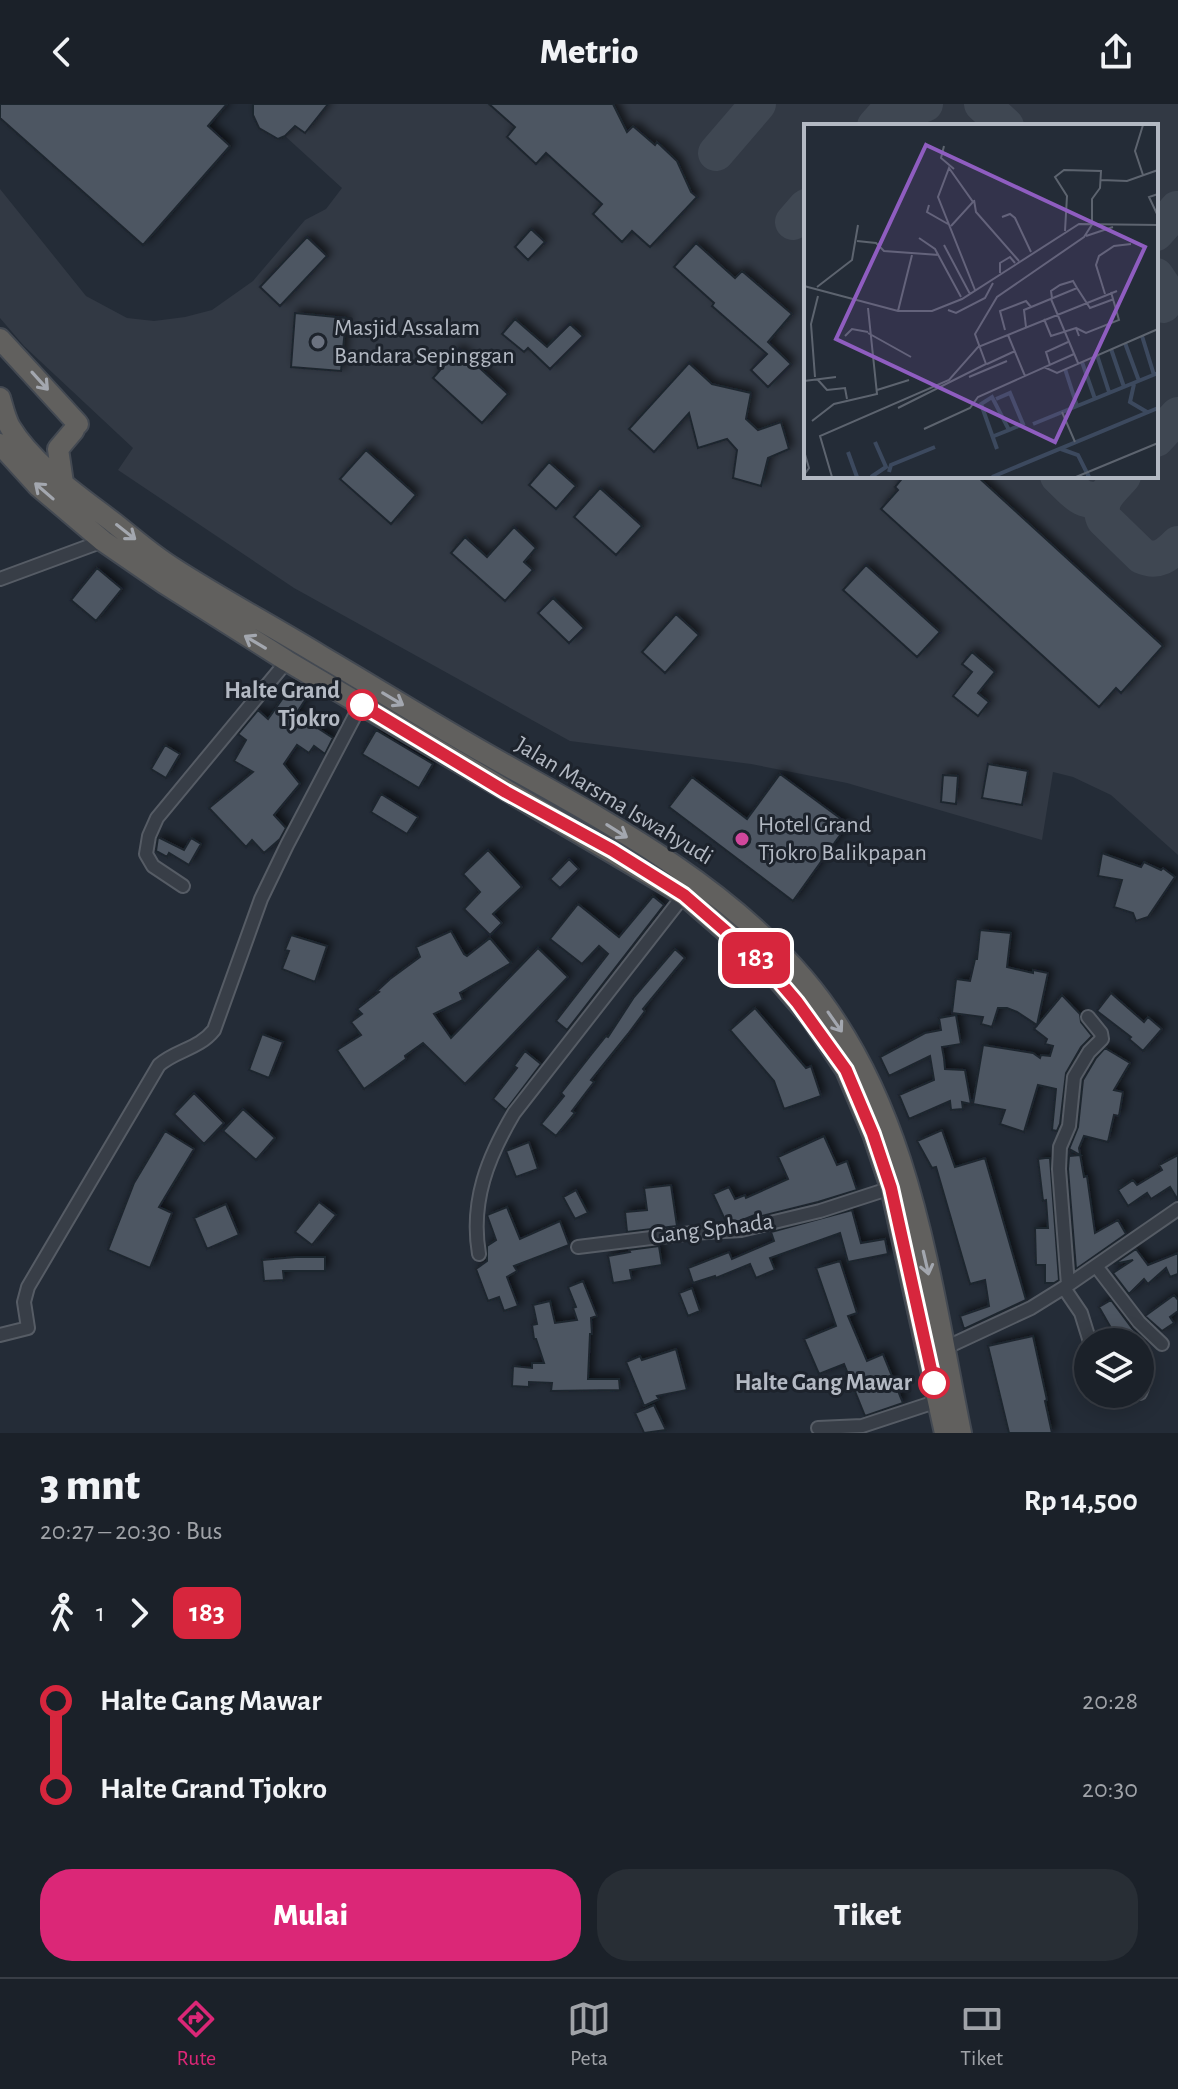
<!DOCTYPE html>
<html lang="id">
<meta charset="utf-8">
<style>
body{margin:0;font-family:"Alegreya Sans",sans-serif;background:#282e35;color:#f1f3f6;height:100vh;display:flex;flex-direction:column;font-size:30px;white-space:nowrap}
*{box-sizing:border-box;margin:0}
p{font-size:26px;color:#a0a3a8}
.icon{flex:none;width:44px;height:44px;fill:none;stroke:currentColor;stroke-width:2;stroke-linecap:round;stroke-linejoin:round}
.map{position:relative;height:1329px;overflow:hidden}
.drawer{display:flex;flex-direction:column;background:#1b2129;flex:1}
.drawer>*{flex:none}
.badge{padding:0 16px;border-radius:12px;font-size:28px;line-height:52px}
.fabs{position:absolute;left:1074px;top:1224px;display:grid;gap:16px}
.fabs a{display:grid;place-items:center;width:80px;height:80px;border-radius:50%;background:#1b2129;box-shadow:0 4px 20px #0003,0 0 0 2px #393e46;font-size:40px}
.map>.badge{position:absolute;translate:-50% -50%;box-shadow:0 0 0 4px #fff}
.legs{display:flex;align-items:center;gap:12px;height:88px;padding:0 40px;font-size:26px}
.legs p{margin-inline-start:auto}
.head{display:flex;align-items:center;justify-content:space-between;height:136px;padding:0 40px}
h1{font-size:44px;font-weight:800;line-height:60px}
.primary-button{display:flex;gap:16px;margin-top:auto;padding:16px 40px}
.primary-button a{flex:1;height:92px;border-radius:32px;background:#db2777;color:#fff;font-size:32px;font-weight:800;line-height:92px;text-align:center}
.primary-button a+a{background:#282e35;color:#f1f3f6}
ul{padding:0 40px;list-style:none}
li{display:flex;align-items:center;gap:28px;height:88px;font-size:30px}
li i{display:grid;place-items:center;width:12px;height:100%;margin:0 10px;background:currentColor}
li i::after{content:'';width:20px;height:20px;margin:-10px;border:6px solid;border-radius:50%;background:#1b2129}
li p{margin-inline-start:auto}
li:first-child i{background:linear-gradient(#0000 50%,currentColor 0)}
li:last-child i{background:linear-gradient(currentColor 50%,#0000 0)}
header{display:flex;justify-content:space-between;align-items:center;height:104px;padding:0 40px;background:#1b2129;font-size:36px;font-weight:800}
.menu{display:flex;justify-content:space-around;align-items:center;height:112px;border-top:2px solid #393e46;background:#1b2129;font-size:22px;color:#a0a3a8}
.menu a{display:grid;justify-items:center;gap:4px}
.menu .current{color:#db2777}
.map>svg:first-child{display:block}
.airport{fill:#323944;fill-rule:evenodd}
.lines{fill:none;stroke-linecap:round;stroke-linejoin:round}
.taxiway{stroke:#3f4752;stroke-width:36}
.building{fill:#4d5662;stroke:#1f252e;stroke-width:2;filter:url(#shadow)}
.minor-casing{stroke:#565c65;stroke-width:16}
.trunk-casing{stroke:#434952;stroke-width:24}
.minor{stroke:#383e47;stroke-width:12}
.trunk{stroke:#61605e;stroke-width:20}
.oneway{stroke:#a3a7af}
.line-1-casing{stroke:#fff;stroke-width:18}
.line-1{stroke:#d7263d;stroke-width:12}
.worship-dot{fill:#6b7280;stroke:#1d232c;stroke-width:3}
.stop-1-dot{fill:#fff;stroke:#d7263d;stroke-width:4}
.hotel-dot{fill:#d1479c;stroke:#1d232c;stroke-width:3}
.labels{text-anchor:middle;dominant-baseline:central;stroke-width:6;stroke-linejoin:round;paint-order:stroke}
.poi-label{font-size:24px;fill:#b3b9c3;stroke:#1d232c;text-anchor:start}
.stop-label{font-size:24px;font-weight:bold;fill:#b3b9c3;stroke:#1d232c;text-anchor:end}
.street-label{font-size:24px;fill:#b3b9c3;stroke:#1d232c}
.inset-river{fill:none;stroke:#3c495e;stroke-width:4}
.inset-road{fill:none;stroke:#5d646f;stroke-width:2}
.view{fill:#8f5dc0;fill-opacity:0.15;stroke:#8f5dc0;stroke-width:4}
.inset-edge{fill:none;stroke:#b3b9c3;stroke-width:4}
</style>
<header><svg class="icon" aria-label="back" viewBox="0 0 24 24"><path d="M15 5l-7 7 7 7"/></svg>Metrio<svg class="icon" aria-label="share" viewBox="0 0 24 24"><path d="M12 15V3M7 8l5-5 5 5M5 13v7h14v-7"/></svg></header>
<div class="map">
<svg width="1178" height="1329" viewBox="0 0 1178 1329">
<defs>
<filter id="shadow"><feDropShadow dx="4" dy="-4" stdDeviation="4" flood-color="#0009"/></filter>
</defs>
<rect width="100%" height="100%" fill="#242c37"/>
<path class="airport" d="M254,0H1178V751L1111,691L1073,673L1053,668L1042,736L847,679L751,660L570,637L294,484L118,366L133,344L24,242L0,214V85L86,192L127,214L154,217L185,213L212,206L253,177L305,116L326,105L342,84L285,32L278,35L271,32L259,24L253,11ZM806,22H1156V372H806Z"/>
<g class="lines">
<path class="taxiway" d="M982,0L1006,22
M875,22L891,4L906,5L925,0
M716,49L758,0
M793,118L806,103
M1156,129L1177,105
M1156,172L1166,187L1163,201
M1156,335L1178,311
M1058,372C1072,385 1083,403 1104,393
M1123,372C1111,386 1096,396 1104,415L1142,452C1158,459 1167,451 1178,440"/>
</g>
<path class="building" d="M0,0H227L208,22L230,42L143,141L0,14Z
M253,0H328L305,29L295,22L285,32L278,35L259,24L253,11Z
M489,0H613L627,28L633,22L655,41L657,38L677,57L691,88L697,93L650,143L632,127L622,138L593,110L602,100L546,49L536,60L507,33L515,23Z
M531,125L545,138L528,156L515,143Z
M307,133L327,152L280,202L260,183Z
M696,139L735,174L742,167L792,210L768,238L791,260L768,283L751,266L767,250L712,202L714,199L674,163Z
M295,209L346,214L341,267L291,263Z
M515,215L547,243L570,220L583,232L550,265L528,244L524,248L502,230Z
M459,245L508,290L482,319L433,274Z
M689,259L712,280L751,289L746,315L758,326L781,318L789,345L768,354L761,382L733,374L737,346L727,335L698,344L689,309L654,348L629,325Z
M366,346L416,391L391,420L340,375Z
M549,358L576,382L556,405L529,381Z
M904,372H977L1163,542L1121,589L1116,584L1099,603L881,405L898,386L895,383Z
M600,384L642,422L616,451L574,413Z
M514,423L536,444L524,458L533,466L505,497L451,449L465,433L487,453Z
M866,461L940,528L917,553L843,486Z
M97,464L122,485L96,517L71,496Z
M553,494L584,524L569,539L538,509Z
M676,510L699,531L665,569L642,548Z
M972,548L995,568L978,589L989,598L978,612L953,592L972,568L962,560Z
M295,577L311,587L296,610L333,634L325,650L314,642L309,649L297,641L284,660L300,680L274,711L286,724L280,735L264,749L252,736L246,743L209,704L253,668L234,657L246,636L238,630L258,606L268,615Z
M376,626L433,660L419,684L362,650Z
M165,641L180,650L166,674L151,665Z
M988,660L1028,667L1022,701L982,694Z
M780,670L848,720L793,797L669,703L692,673L747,715Z
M943,671L958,672L956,700L941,698Z
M381,690L418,713L407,730L371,708Z
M158,733L184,746L191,734L201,740L189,761L169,749L167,753L156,747Z
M488,746L522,783L493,810L502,819L490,831L464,805L480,788L463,770Z
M1102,749L1141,763L1144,758L1161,766L1163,764L1175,773L1148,813L1136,817L1133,809L1114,803L1122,776L1098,772Z
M569,755L579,765L560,784L550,775Z
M653,792L664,801L567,926L556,917L608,850L599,842L582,860L550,835L578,800L619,833Z
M980,826L1011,829L1007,863L1033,869V866L1048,869L1037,921L1017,908L1007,904H998L992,923L981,920L983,913L952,909L956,875L970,877L975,855H977Z
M451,827L464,850L467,852L490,834L511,859L460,889L463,896L434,910L451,934L538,844L568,873L465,980L423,939L405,952L406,955L364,985L337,946L361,931L351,918L362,910L357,905L379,888L377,887L390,875L420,853L416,843Z
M291,831L327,842L315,878L282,865L289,847L285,846Z
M675,845L685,854L643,905L645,907L628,930L591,976L594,978L572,1007L575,1009L556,1032L541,1020L564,992L561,989L590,952L606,932L608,933L634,893Z
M1111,889L1144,918L1148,913L1162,925L1143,947L1129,935L1131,933L1097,907Z
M1062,891L1080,910L1081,918L1092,932L1081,943L1066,969L1060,1020L1057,1027L1052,1026L1056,985L1038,981L1024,1028L1000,1020L1005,1006L973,1000L983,941L1033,949L1040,954L1041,951L1050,952L1053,942L1045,940L1047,935L1034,925Z
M755,904L806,964L811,962L821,992L784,1005L774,977L730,926Z
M956,911L961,940L942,943L944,954L945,965L965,966L971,1000L962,998L963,1005L951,1006L950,997L909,1015L899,991L934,976L930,952L889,972L880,953L925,929L941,926L939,914Z
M262,930L283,938L269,974L249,966Z
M1105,944L1130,959L1114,986L1123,988L1119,1012L1114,1011L1108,1038L1084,1032L1079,1044L1084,1073L1087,1072L1095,1129L1118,1116L1126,1130L1076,1165L1068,1065L1069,1052L1080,1051L1069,1045L1078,1023L1083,976L1096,954Z
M525,947L541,960L506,1006L493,995L517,964L514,962Z
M194,989L224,1019L204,1040L174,1010Z
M243,1005L275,1034L256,1056L223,1027Z
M942,1026L955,1063L985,1054L1026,1196L964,1225L960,1212L989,1202L985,1176L970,1180L936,1063L932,1064L917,1037Z
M165,1027L194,1045L159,1103L172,1109L150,1164L108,1146L134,1079Z
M824,1032L837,1061L847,1057L857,1086L818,1098L758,1113L757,1110L740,1117L726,1118L713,1090L729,1083L735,1095L745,1091L746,1094L788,1075L778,1053Z
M529,1038L538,1065L516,1073L506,1047Z
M1178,1051V1096L1170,1083L1151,1095L1147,1089L1128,1102L1118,1086L1133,1076L1137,1081L1162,1066L1159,1061Z
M1045,1054H1050L1059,1176L1054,1179H1045V1161H1036L1035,1124H1048L1046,1096L1043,1097L1038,1055Z
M671,1081L677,1122L627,1128L625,1108L647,1106L644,1084Z
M576,1086L588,1109L575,1115L563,1093Z
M319,1098L336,1111L312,1141L295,1128Z
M226,1100L239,1131L207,1145L194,1114Z
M507,1103L520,1135L560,1117L569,1141L514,1162L517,1167L507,1173L518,1202L504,1207L499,1193L488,1197L476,1165L487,1157V1142L496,1136L487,1111Z
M852,1106L861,1139L885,1135L888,1150L848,1158L840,1129L770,1154L775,1166L756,1174L750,1160L716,1174L715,1172L693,1179L688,1164L729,1148L732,1155L774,1137L771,1128Z
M659,1142L662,1161L630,1166L632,1176L613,1179L608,1152L630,1148L629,1146Z
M1136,1145L1148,1161L1178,1149V1170L1170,1173L1166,1164L1148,1180L1144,1175L1129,1190L1113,1169L1133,1156L1114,1160Z
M296,1153H325V1167H283L284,1176L264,1177L262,1156Z
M840,1157L857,1209L848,1212L867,1257L883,1250L903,1299L865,1312L844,1260L819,1270L804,1235L836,1222L816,1164Z
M583,1177L597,1212L591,1214L592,1230H590L588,1275H619L620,1286L551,1287L552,1279L529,1278V1283L512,1282L513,1262L532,1264V1259H544L536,1235H534L532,1221L537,1220L533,1201L550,1197L555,1219L577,1216L573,1204L576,1203L568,1183Z
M692,1184L700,1207L688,1212L679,1189Z
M1174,1191L1178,1196V1207L1170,1213L1174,1219L1162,1227L1145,1212Z
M1111,1196L1132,1224L1146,1237L1119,1238L1099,1203Z
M1033,1232L1047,1296L1045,1297L1052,1329H1009L988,1242Z
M676,1245L687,1286L657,1292L659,1295L644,1302L626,1258L640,1252L642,1256Z
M654,1301L666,1326L644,1329L635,1309Z"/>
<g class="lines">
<g class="minor-casing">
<path id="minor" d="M0,475L103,437
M183,782L153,762L146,750L149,732L157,714L287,557
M578,1143L692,1129L741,1126L820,1107L891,1084
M479,1150C470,1097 488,1053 514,1009L684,791
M1096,1162L1139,1218L1162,1240
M1068,1181L1059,1065L1060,1043L1069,1022L1074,973L1089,948L1102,935L1101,929L1088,913
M1064,1184L1081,1209L1090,1238
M0,1231L28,1224L24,1198L28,1183L159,961C176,946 199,945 214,926L261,795L287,741L361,600
M945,1244L1031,1204L1068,1181L1178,1105
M1088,1267V1270
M1140,1281L1142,1284L1140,1289
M818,1324L862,1322L938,1297"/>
</g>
<g class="trunk-casing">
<path id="trunk" d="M0,235L78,320
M0,294C3,304 5,314 10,323C33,361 79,392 114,419C133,434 152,451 173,464C221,495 272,522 321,552C379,586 436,622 495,655C605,717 721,777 804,875C911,1001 929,1173 961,1329
M0,340L38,382L103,437L164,479L287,557L684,791L768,864L812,915L846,966L873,1030L891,1084L945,1329
M63,379L58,345L74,326"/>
</g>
<use href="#minor" class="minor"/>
<use href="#trunk" class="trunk"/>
</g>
<defs><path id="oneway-shaft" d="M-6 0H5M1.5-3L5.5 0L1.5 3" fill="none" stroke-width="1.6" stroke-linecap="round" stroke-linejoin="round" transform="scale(2)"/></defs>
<g class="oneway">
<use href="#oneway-shaft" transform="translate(40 277) rotate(48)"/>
<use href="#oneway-shaft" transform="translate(44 387) rotate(-139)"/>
<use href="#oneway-shaft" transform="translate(126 428) rotate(38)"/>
<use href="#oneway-shaft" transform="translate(255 538) rotate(-149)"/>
<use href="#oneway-shaft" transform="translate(393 595) rotate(31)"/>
<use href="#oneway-shaft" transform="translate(617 727) rotate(32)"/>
<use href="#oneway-shaft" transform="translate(835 918) rotate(55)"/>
<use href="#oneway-shaft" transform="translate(926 1159) rotate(77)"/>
</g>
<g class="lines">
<g class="line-1-casing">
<path id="line-1" d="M362,601L506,688L612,746L684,791L768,864L797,898L846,966L873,1030L891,1084L934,1279"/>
</g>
<use href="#line-1" class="line-1"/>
</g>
<circle class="worship-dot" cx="318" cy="238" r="8"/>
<g class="stop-1-dot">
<circle cx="362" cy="601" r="14"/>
<circle cx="934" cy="1279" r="14"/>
</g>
<circle class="hotel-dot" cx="742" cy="735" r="8"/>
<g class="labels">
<g class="poi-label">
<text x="334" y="224">Masjid Assalam<tspan x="334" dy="28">Bandara Sepinggan</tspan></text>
<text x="758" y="721">Hotel Grand<tspan x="758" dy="28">Tjokro Balikpapan</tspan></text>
</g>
<g class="stop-label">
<text x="340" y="587">Halte Grand<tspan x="340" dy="28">Tjokro</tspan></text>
<text x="912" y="1279">Halte Gang Mawar</text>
</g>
<g class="street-label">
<text transform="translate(614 697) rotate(31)">Jalan Marsma Iswahyudi</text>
<text transform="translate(712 1125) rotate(-7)">Gang Sphada</text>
</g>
</g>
<g transform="translate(804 20)">
<rect width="354" height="354" fill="#242c37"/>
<path class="inset-river" d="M338,212L350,251M321,219L335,257M307,225L320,263M293,231L305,268M278,238L291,275M261,245L273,282M330,260L326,278L343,288M192,275L206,269L219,300L205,306M229,300L354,249M190,312L205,306L188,273L177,280L193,325M257,325L274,331L285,353M44,328L53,353M85,348L87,341L131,323M67,353L82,343L71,318M188,353L354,284"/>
<path class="inset-road" d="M339,1L331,27L339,51M140,22L137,34L150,45M297,56L323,57L354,46M354,70L345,73L354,92M170,76L172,88L215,137M125,81L123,88L144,100M198,93L206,90L211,94L227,128M147,102L169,78L145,44L134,73L171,166M261,107L263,72L251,53L260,46L297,47L296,64L288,75V100M282,112L309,103M115,114L131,125L157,173M53,117L72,119L80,127L135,131M140,121L166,170M196,149V139L206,133L211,139M0,162L94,187H128L158,175L275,100L354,101M13,163L48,136L54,101M301,170L292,141L295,132L310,122L327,120M248,174L247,167L256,161L269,157L273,164M247,175L274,239M144,186L152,189L181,174L189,159M94,187L108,131M240,195L247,212L272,204L275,212M222,203L220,186L273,164L286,184L310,175M272,204L282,209L315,196L307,168M201,206L196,187L222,177L227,183M64,209L107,233M204,211L221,252M41,212L48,205L64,208M183,240L211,227M246,241L242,228L264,218M240,243L253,249L354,205M11,253L7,200L14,172M165,253L203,237M14,256L23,266L41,264L43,275M0,257L32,253M73,266L105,256M94,284L182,240L171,210L193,173L280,113L289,99M258,288L271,318M8,297L30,280L73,270L64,184M120,305L166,284L174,273L270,230M0,327L5,344L0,351M28,353L16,312L145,256L174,223L313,167M272,353L354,319"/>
<path class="view" d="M122,21L341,123L251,318L32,215Z"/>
<rect width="354" height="354" class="inset-edge"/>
</g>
</svg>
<div class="fabs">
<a><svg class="icon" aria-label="layers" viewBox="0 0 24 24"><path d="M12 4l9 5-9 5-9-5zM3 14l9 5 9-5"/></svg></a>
</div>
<b class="badge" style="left:756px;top:854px;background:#d7263d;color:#fff">183</b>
</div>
<section class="drawer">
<div class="head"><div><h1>3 mnt</h1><p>20:27 – 20:30 · Bus</p></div><b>Rp 14,500</b></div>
<div class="legs"><svg class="icon" aria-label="walk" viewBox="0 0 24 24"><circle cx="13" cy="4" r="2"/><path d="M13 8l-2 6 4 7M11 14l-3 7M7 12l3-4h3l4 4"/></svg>1<svg class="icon" aria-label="forward" viewBox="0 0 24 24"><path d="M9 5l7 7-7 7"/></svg><b class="badge" style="background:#d7263d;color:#fff">183</b></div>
<ul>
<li><i style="color:#d7263d"></i><b>Halte Gang Mawar</b><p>20:28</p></li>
<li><i style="color:#d7263d"></i><b>Halte Grand Tjokro</b><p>20:30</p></li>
</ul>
<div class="primary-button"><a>Mulai</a><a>Tiket</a></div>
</section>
<nav class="menu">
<a class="current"><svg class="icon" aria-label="directions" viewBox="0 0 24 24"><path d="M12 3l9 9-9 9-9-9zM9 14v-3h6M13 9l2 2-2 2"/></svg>Rute</a>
<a><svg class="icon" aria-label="map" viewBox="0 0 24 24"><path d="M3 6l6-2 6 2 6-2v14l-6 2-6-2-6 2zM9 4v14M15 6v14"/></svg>Peta</a>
<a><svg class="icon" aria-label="tickets" viewBox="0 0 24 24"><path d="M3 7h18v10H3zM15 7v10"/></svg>Tiket</a>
</nav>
